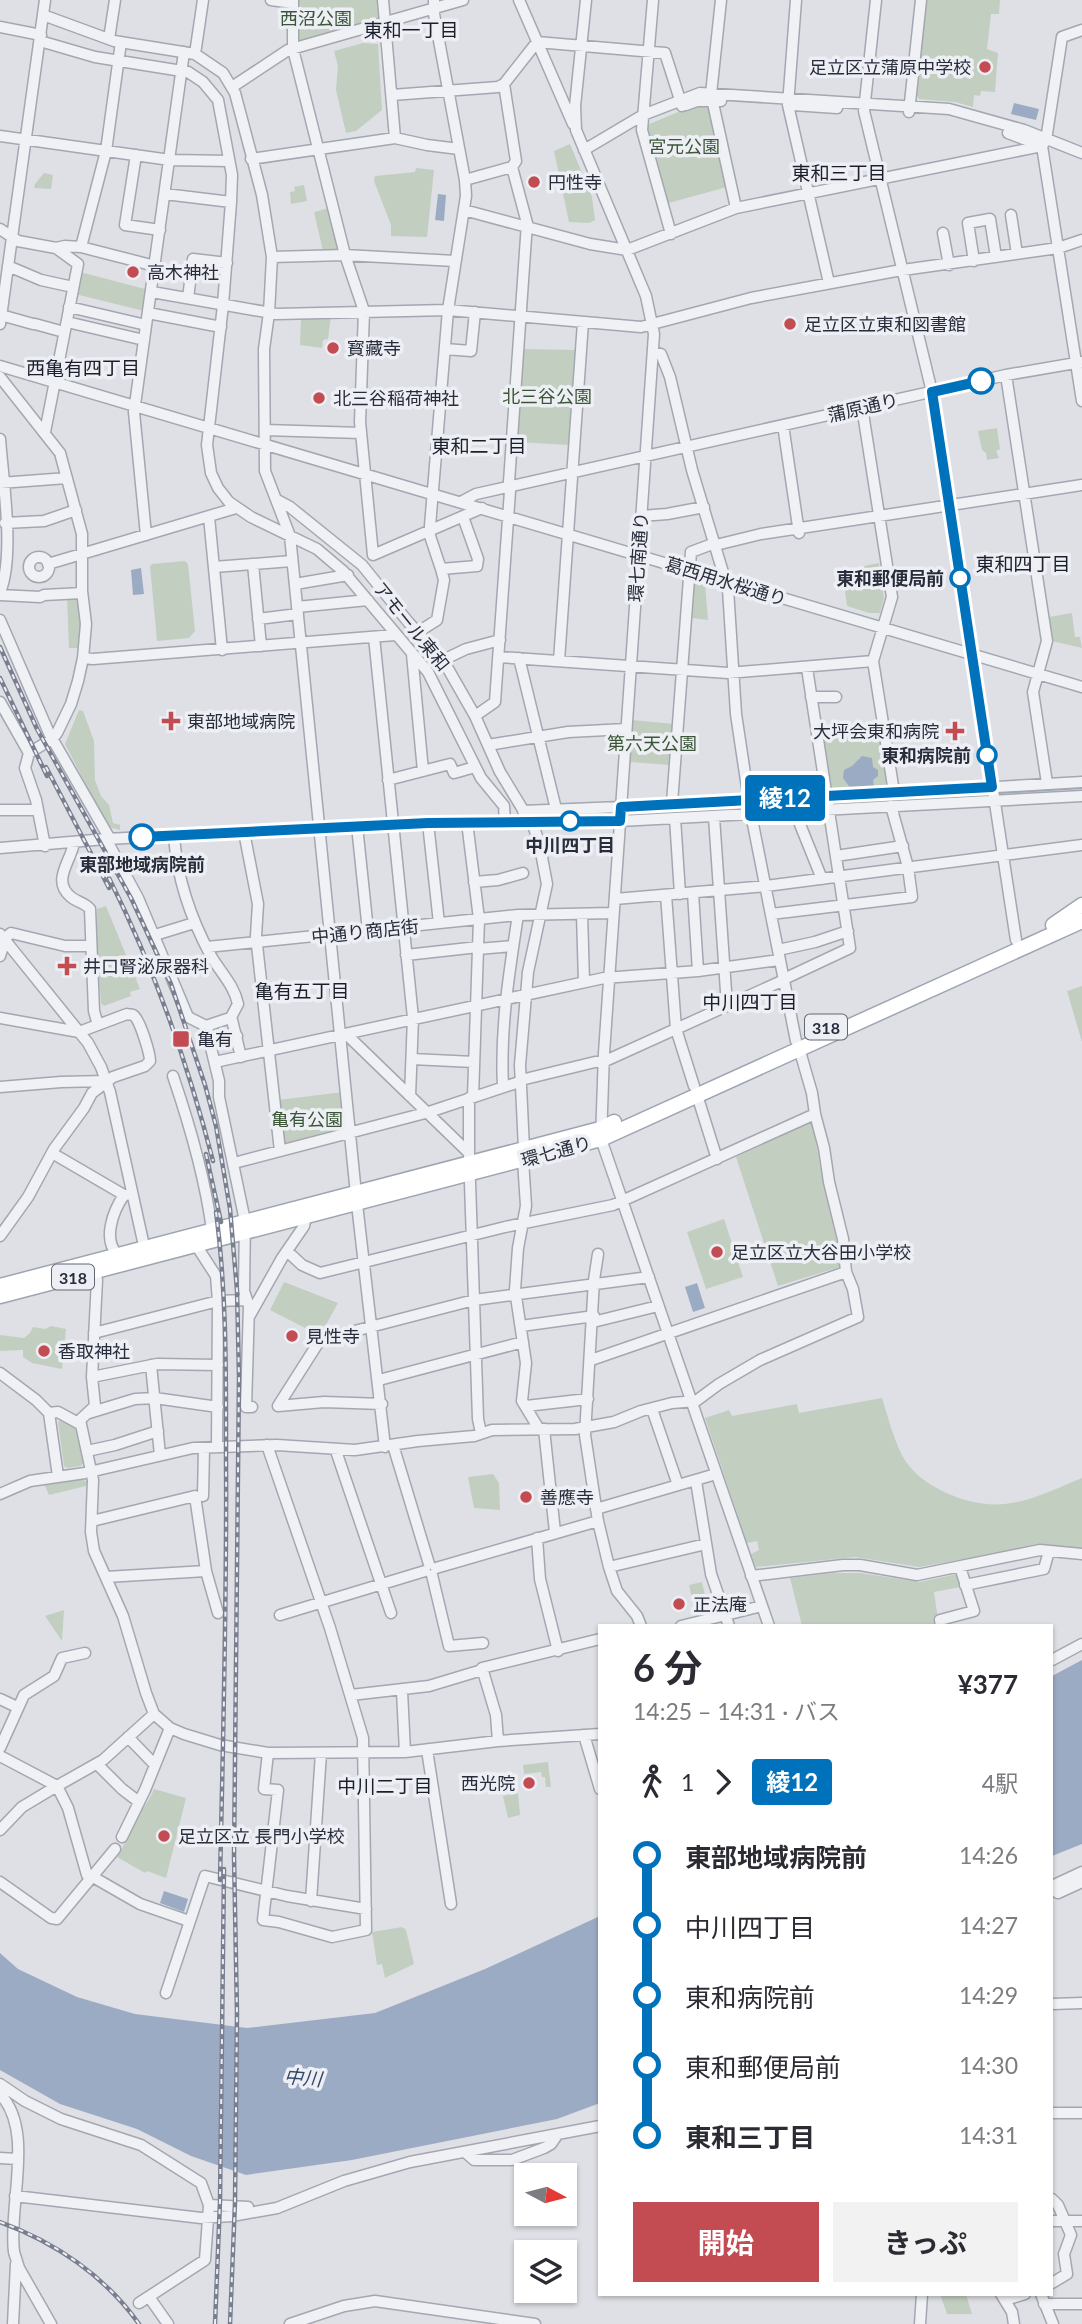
<!DOCTYPE html>
<html lang="ja">
<meta charset="utf-8">
<style>
body{margin:0;font-family:Lato,"Noto Sans JP",sans-serif;background:#f2f2f3;color:#2b2b33;height:100vh;display:flex;flex-direction:column;font-size:26px;white-space:nowrap}
*{box-sizing:border-box;margin:0}
p{font-size:23px;color:#7c7c81}
.icon{flex:none;width:38px;height:38px;fill:none;stroke:currentColor;stroke-width:2;stroke-linecap:round;stroke-linejoin:round}
.map{position:relative;flex:1;overflow:hidden}
.panel{position:absolute;left:598px;top:1624px;width:455px;height:672px;display:flex;flex-direction:column;background:#fff;border-radius:0px;box-shadow:0 2px 5px #0004}
.panel>*{flex:none}
.badge{padding:0 14px;border-radius:5px;font-size:24px;line-height:46px}
.needle{width:46px;rotate:97deg}
.buttons{position:absolute;left:514px;top:2163px;display:grid;gap:14px}
.buttons a{display:grid;place-items:center;width:63px;height:63px;border-radius:0px;background:#fff;box-shadow:0 2px 5px #0004;font-size:35px}
.map>.badge{position:absolute;translate:-50% -50%;box-shadow:0 0 0 4px #fff}
.legs{display:flex;align-items:center;gap:10px;height:77px;padding:0 35px;font-size:23px}
.legs p{margin-inline-start:auto}
.head{display:flex;align-items:center;justify-content:space-between;height:119px;padding:0 35px}
h1{font-size:38px;font-weight:700;line-height:52px}
.action{display:flex;gap:14px;margin-top:auto;padding:14px 35px}
.action a{flex:1;height:80px;border-radius:0px;background:#c24c51;color:#fff;font-size:28px;font-weight:700;line-height:80px;text-align:center}
.action a+a{background:#f2f2f3;color:#2b2b33}
ul{padding:0 35px;list-style:none}
li{display:flex;align-items:center;gap:24px;height:70px;font-size:26px}
li i{display:grid;place-items:center;width:10px;height:100%;margin:0 9px;background:currentColor}
li i::after{content:'';width:18px;height:18px;margin:-9px;border:5px solid;border-radius:50%;background:#fff}
li p{margin-inline-start:auto}
li:first-child i{background:linear-gradient(#0000 50%,currentColor 0)}
li:last-child i{background:linear-gradient(currentColor 50%,#0000 0)}
.map>svg:first-child{display:block}
.green{fill:#c2cfc0}
.water{fill:#9cabc4}
.lines{fill:none;stroke-linecap:round;stroke-linejoin:round}
.stream{stroke:#9cabc4;stroke-width:2}
.minor-casing{stroke:#a4a7b0;stroke-width:13}
.major-casing{stroke:#9ea4b1;stroke-width:17}
.minor{stroke:#f0f1f5;stroke-width:10}
.major{stroke:#fff;stroke-width:14}
.rail-casing{stroke:#797f8e;stroke-width:4.5}
.rail{stroke:#edeff4;stroke-width:2;stroke-dasharray:5;stroke-linecap:butt}
.line-1-casing{stroke:#fff;stroke-width:16}
.line-1{stroke:#0072bc;stroke-width:10}
.poi-dot{fill:#c24c51;stroke:#edeff4;stroke-width:2.5}
.stop-1-dot{fill:#fff;stroke:#0072bc;stroke-width:3.5}
.labels{text-anchor:middle;dominant-baseline:central;stroke-width:7;stroke-linejoin:round;paint-order:stroke}
.shield{fill:#edeff4;stroke:#636773;stroke-width:2}
.shield-label{font-size:16px;font-weight:bold;fill:#282d3c}
.park-label{font-size:18px;fill:#3a5637;stroke:#edeff4}
.poi-label{font-size:18px;fill:#282d3c;stroke:#edeff4;text-anchor:start}
.street-label{font-size:18px;fill:#282d3c;stroke:#edeff4}
.stop-label{font-size:18px;font-weight:bold;fill:#282d3c;stroke:#edeff4;text-anchor:end}
.neighbourhood-label{font-size:19px;fill:#1b1f2c;stroke:#edeff4}
.water-label{font-size:19px;font-style:italic;fill:#36486c;stroke:#edeff4}
</style>
<div class="map">
<svg width="1082" height="2324" viewBox="0 0 1082 2324">
<rect width="100%" height="100%" fill="#dee0e6"/>
<path class="green" d="M297,0H377L378,19L299,43L296,41Z
M927,0H1000L999,14H991L987,49L998,53L995,92L981,91L980,96L974,95L973,107L955,102L919,99L916,94Z
M363,43L378,44L382,110L356,131L346,133L336,90L338,66L334,51Z
M697,104L708,106L727,187L665,204L645,129L647,125Z
M570,144L592,197L595,220L589,223L569,222L554,151Z
M416,168L434,170L427,237L391,236V225L374,181L375,176L415,172Z
M44,173L53,175L51,189L34,188L35,184Z
M304,185L307,201L291,204L290,192L295,191L294,187Z
M329,208L340,247L337,251H323L314,212Z
M80,272L149,290L144,311L75,294Z
M331,316L328,339L323,340L322,348L300,345L301,318Z
M522,349L578,350L571,445L516,442Z
M997,428L1000,449L996,451L999,458L987,460L986,453L982,450L978,431Z
M185,561L188,564L195,631L189,638L157,641L150,566L152,564Z
M879,563L884,598L880,613H869L847,606L843,576L864,573V566Z
M693,579L705,583L708,620L692,618Z
M67,596H79L81,648H69Z
M1072,613L1075,637H1080L1082,648L1052,641L1049,617Z
M79,710L83,711L94,741L95,780L101,796L109,805L113,823L120,825V830L108,827L65,744Z
M632,720L674,724L671,765L629,762Z
M881,726L890,785L886,788L832,790L829,787L820,735Z
M106,906L140,989L130,992L131,996L104,1006L101,1003L97,949V909Z
M1082,986V1042L1067,991Z
M343,1092L347,1128L344,1132L282,1147L278,1100Z
M812,1120L822,1177L843,1266L778,1286L736,1157Z
M724,1219L743,1277L706,1289L687,1232Z
M284,1282L338,1303L317,1341L309,1336V1330L270,1310Z
M51,1326L66,1329L62,1369L32,1363L23,1357V1350L0,1351V1335L24,1338L30,1333L33,1327L45,1329Z
M882,1398C888,1417 893,1437 902,1455C918,1487 970,1508 1005,1504C1032,1501 1057,1488 1082,1478V1548L1040,1546L919,1567L855,1557L756,1567L751,1554L759,1550L757,1541L747,1543L705,1418L729,1410L732,1416L797,1404L799,1413Z
M61,1420L75,1428L83,1463L81,1466L67,1468L64,1466L58,1422Z
M493,1474L499,1483L500,1510L474,1508L468,1477Z
M82,1479L87,1482L86,1486L49,1495L44,1484Z
M833,1573H860L920,1582L957,1574L960,1587L934,1592L939,1626H802L790,1578Z
M702,1582L709,1614L696,1617L689,1585Z
M64,1610L62,1641L45,1616Z
M548,1762L551,1787H546L545,1777H542L541,1772L524,1774L523,1765Z
M154,1789L186,1798L166,1878L147,1871L145,1873L117,1857C126,1843 131,1828 139,1814C145,1805 150,1800 154,1789Z
M518,1793L520,1815L508,1818L503,1796Z
M402,1927L406,1930L414,1964L385,1978L382,1964L377,1965L372,1932Z
M940,2294H966L972,2314H947Z"/>
<path class="water" d="M1014,103L1039,109L1036,120L1011,114Z
M438,194L446,195L444,221L435,220Z
M141,568L144,594L133,595L131,570Z
M862,756L872,758L873,767L878,770V776L873,780L874,787L851,789L843,778L844,770L852,766Z
M697,1283L705,1308L693,1312L685,1287Z
M1082,1660V1844L1052,1856V1676Z
M164,1891L188,1899L184,1912L160,1903Z
M600,1916V2103L557,2119L352,2160L246,2175L191,2156L137,2129L60,2104L0,2070V1953L18,1969L77,1997L135,2014L247,2028L375,2013L485,1969Z"/>
<g class="lines">
<path class="stream" d="M999,793L1082,788
M860,803L990,794
M625,813L721,810
M550,815L616,814"/>
<g class="minor-casing">
<path id="minor" d="M271,0L293,3
M293,0V49L345,255L364,311L360,422L373,555L482,508
M383,0L395,138
M434,0V14L465,180L466,196L448,310L430,526V536L441,569
M519,0L573,124
M586,0L575,106L576,130L646,296L654,334L604,1053L601,1139L769,1626
M653,0L642,130L671,234
M721,0L711,94L736,208
M796,0L788,105L829,283
M876,0L864,111L932,392L1016,940
M43,15L114,41L195,54L223,73L235,93L262,195L272,257L269,313L264,349L265,471L290,536L357,1204L385,1447
M0,27L41,35
M1082,30L1062,37L1046,140L1042,146L1082,401
M109,39L115,0
M40,41L95,57L188,72L203,82L218,100L232,175L231,202L223,305L207,445L211,473L218,488L229,502L251,517L317,549L343,571L428,672L481,778L504,806L505,822
M195,54L203,0
M232,87L288,50L463,0
M392,95L498,87L504,84L537,42L665,53L682,106
M686,105L697,101H721
M793,105L837,108
M909,112L921,0
M1008,133L1042,146
M0,136L170,160L229,161
M584,150L643,115L700,93L949,109L1024,130L1082,153
M136,155L125,225L160,230
M251,159L395,138L427,145L459,149
M465,180L512,167L516,161L504,84
M165,194L231,202
M464,210L590,244L627,250L736,208L1042,146
M1011,215L1017,254
M0,229L18,241L56,248L65,246L81,247L155,266
M943,233L949,265
M81,247L106,151L121,42
M272,257L345,255L455,261
M974,261L968,223L990,219L996,257
M8,266L41,280L73,287
M152,292L277,314L448,310L641,327L751,298L896,271L1058,248L1082,240
M188,298L193,259L227,263
M69,307L146,325
M148,313L221,327
M1,315L33,324
M67,322L144,340
M0,324L45,0
M35,324L64,332
M445,349L471,351L475,312
M653,352L661,354L670,377L692,470L728,589L736,714L751,814L796,1041
M0,366L1082,687
M1006,375L1047,641L1033,692L1047,783
M0,377L60,453L82,534V591L86,624L83,658L78,681L71,704L57,733L52,739L29,753L25,768L36,800L45,846
M862,407L892,597L873,661
M783,425L799,533
M265,430L361,433
M45,432L78,264L56,248
M0,439C3,480 15,557 0,592
M0,483L67,478
M277,500L290,507L362,565L409,623L443,660L475,716L500,772L534,828L539,842L547,884L528,972L520,1065L524,1149
M461,502L476,494L1006,375L1082,362
M641,516L667,514L704,507
M209,517L222,650
M5,523L44,521L76,510
M146,535L134,412L184,52
M716,545L761,534L1082,485
M29 567a10 10 0 1 1 20 0a10 10 0 1 1-20 0Z
M48,564L236,508
M253,564L292,561
M214,567L253,564L261,646
M295,584L348,575
M0,595L40,597L44,595L82,593
M297,607L368,600
M258,619L298,614
M0,620L49,733L110,839
M418,632L437,620L444,580L441,569L477,566L478,559L463,517
M374,637L413,1018L410,1096
M412,654L423,771
M499,657L728,673L873,661L894,792
M83,658L93,659L395,635
M519,658L556,809
M443,660L466,649L500,640
M559,661L583,322
M811,697H836
M0,702L29,753
M475,716L495,702L510,491L509,482L527,223L512,167
M488,745L568,732L626,729
M388,780L450,764L454,773L475,767
M672,803L691,552L715,543
M0,810H37
M523,811L741,802L1082,782
M795,812L822,879
M714,817L727,1006
M675,818L680,894
M467,822L479,919L473,1097
M428,823L439,923
M357,826L368,931
M244,832L258,904L256,936L280,1151
M174,836C177,878 191,919 211,956C221,973 234,985 238,1004L230,1019
M106,839L138,898L188,1017L208,1027
M74,843C71,861 51,881 71,897C77,902 85,903 90,909L94,1011L98,1025
M0,848L106,839L287,830L428,823L620,821L1082,796
M836,856L903,846
M474,882L498,880L523,873
M693,893L698,971
M666,895L676,1029L694,1086
M615,899L766,886L1082,845
M582,914L584,982
M771,914L912,897L908,867L891,806
M0,934L88,1043L101,1067L110,1092L146,1255
M155,935L194,923
M4,939L11,933L65,946H90
M207,947L518,915L613,913
M478,949L513,946
M778,950L815,942L848,931
M406,955L478,947
M0,956L5,940
M784,979L850,948L807,668
M0,1018L79,1032
M346,1034L469,1153L478,1419L481,1433
M210,1042L237,1036
M241,1057L232,1020L227,1019L209,1025L207,1031L219,1081V1097L245,1221L244,1291L249,1306L246,1407H252
M412,1059L474,1062
M215,1062L604,978L698,971L779,960
M173,1076C190,1126 205,1177 212,1230
M521,1080L595,1062H603L784,980
M0,1087L61,1082L106,1081
M503,1087C500,1029 509,973 518,915
M697,1095L717,1159
M469,1098V1153
M52,1153L124,1195L132,1194
M523,1160L526,1206L518,1248L515,1290L526,1363L522,1401L539,1429
M234,1163L429,1112L522,1081
M0,1236L28,1197L54,1149L84,1108L92,1093L113,1077L145,1066L150,1061C150,1054 140,1019 133,1015C131,1014 129,1015 127,1014L79,1032
M196,1245L216,1276L218,1301L246,1300
M287,1251L302,1265L320,1273L505,1227L613,1205L815,1114L812,1093L799,1048
M598,1254L594,1280L585,1435L598,1521L609,1567L617,1591L637,1616L641,1626
M118,1255C102,1240 113,1211 124,1195
M95,1272L97,1280L92,1377L95,1406L80,1420L93,1480L91,1532L94,1551L123,1616L146,1693L154,1714
M250,1315L282,1258L304,1226L306,1217
M593,1322L658,1306
M521,1326L594,1316
M94,1333L218,1301L217,1447
M591,1360L846,1272
M151,1365L160,1455
M0,1373L36,1400L49,1413L58,1476
M92,1377L157,1364L218,1365
M379,1380L523,1342
M278,1406L320,1340L474,1300L649,1277
M278,1406L324,1402L382,1404
M526,1406L588,1399
M652,1409L678,1485
M49,1413L58,1412L80,1424
M89,1413L135,1399L155,1398L218,1407
M544,1429L555,1532
M267,1445L330,1628L363,1738L366,1930L332,1937L279,1922L263,1920L278,1790L264,1789L268,1753
M393,1445L429,1564
M87,1451L115,1445L158,1431
M336,1451L391,1613
M696,1481L711,1574L729,1626
M0,1494L30,1481L85,1473L193,1448L277,1445L355,1450L418,1441L474,1436L492,1430L575,1429L614,1422L641,1411L672,1403L696,1401L719,1384L760,1360L858,1317L853,1289L846,1272L843,1239L829,1182L824,1148L815,1114
M203,1496L204,1448
M596,1509L716,1474
M92,1521L195,1496L206,1571L218,1613
M537,1538L540,1579L558,1651
M609,1567L706,1544
M436,1568L598,1521
M432,1575L449,1646L483,1643
M751,1576L843,1565H860L917,1575L1040,1550L1082,1554
M106,1577L206,1571
M965,1585L1044,1569L1049,1551
M280,1615L425,1571
M681,1626L762,1606
M941,1626L940,1620L974,1611L960,1567
M1052,1660L1082,1644
M402,1691L405,1752
M351,1695L429,1686L482,1670
M0,1699L17,1707
M584,1735L600,1789
M128,1737L155,1765
M498,1741L496,1715L482,1668L600,1639
M0,1748L24,1695L54,1676L62,1658L85,1653
M427,1750L451,1904
M0,1756L57,1786
M97,1764L122,1789L139,1802
M0,1830L22,1807L57,1786
M122,1837L145,1790L170,1728
M93,1877L140,1904L189,1921
M91,1878L115,1849
M0,1882L51,1918L57,1919L91,1878L87,1875L68,1808L57,1786L103,1760L154,1714L170,1728L184,1734L220,1745L268,1753L405,1752L498,1741L600,1734
M1052,1886L1082,1872
M1052,1889L1058,1893L1082,1882
M311,1901L321,1753
M166,1993L205,1876L287,1896L366,1909
M1052,2004L1082,2003
M0,2084L25,2101L61,2119L141,2145L201,2183L209,2205L205,2260L139,2303
M0,2094C35,2130 8,2205 14,2252L19,2268L51,2324
M1052,2113H1082
M465,2152L474,2160H512L544,2148L551,2144L558,2134
M0,2158L17,2159
M15,2196L201,2218L232,2216L277,2208L344,2181L410,2162L600,2126
M1052,2199L1058,2205L1071,2235L1064,2254L1067,2274L1052,2283
M209,2205L248,2207
M1052,2221H1082
M1001,2294L1012,2312L1014,2324
M1041,2294L1053,2324
M149,2297L168,2324
M1005,2300L1025,2294
M1044,2304H1082
M13,2324L16,2264
M290,2324L344,2306L375,2301L535,2324
M920,2324L922,2294"/>
</g>
<g class="major-casing">
<path id="major" d="M1053,925L1082,905
M0,1286L524,1149L600,1129L614,1122
M0,1296L601,1139L1082,921"/>
</g>
<use href="#minor" class="minor"/>
<use href="#major" class="major"/>
<g class="rail-casing">
<path id="rail" d="M0,647L37,729L131,898L171,984L205,1085L216,1126L230,1209L237,1290L239,1377L234,1856L237,2014L235,2202L230,2324
M0,678L47,776
M46,767L109,888
M109,878C154,968 188,1064 213,1161
M206,1154L221,1222
M216,1212C227,1295 226,1378 226,1461C227,1601 223,1740 220,1880
M0,2222C55,2242 105,2276 139,2324
M215,2324L220,2201L224,1869"/>
</g>
<use href="#rail" class="rail"/>
</g>
<g class="lines">
<g class="line-1-casing">
<path id="line-1" d="M142,837L428,823L620,821L621,807L992,787L932,392L981,381"/>
</g>
<use href="#line-1" class="line-1"/>
</g>
<g class="poi-dot">
<circle cx="985" cy="67" r="7"/>
<circle cx="534" cy="182" r="7"/>
<circle cx="133" cy="272" r="7"/>
<circle cx="790" cy="324" r="7"/>
<circle cx="333" cy="348" r="7"/>
<circle cx="319" cy="398" r="7"/>
<path d="M167.5 710.5h7v7h7v7h-7v7h-7v-7h-7v-7h7z"/>
<path d="M951.5 720.5h7v7h7v7h-7v7h-7v-7h-7v-7h7z"/>
<path d="M63.5 955.5h7v7h7v7h-7v7h-7v-7h-7v-7h7z"/>
<rect x="172" y="1030" width="18" height="18" rx="3.5"/>
<circle cx="717" cy="1252" r="7"/>
<circle cx="292" cy="1336" r="7"/>
<circle cx="44" cy="1351" r="7"/>
<circle cx="526" cy="1497" r="7"/>
<circle cx="679" cy="1604" r="7"/>
<circle cx="529" cy="1783" r="7"/>
<circle cx="164" cy="1836" r="7"/>
</g>
<g class="stop-1-dot">
<circle cx="981" cy="381" r="12"/>
<circle cx="960" cy="578" r="9"/>
<circle cx="987" cy="755" r="9"/>
<circle cx="570" cy="821" r="9"/>
<circle cx="142" cy="837" r="12"/>
</g>
<g class="labels">
<g class="shield">
<rect x="805" y="1014.5" width="42" height="25" rx="5"/>
<rect x="52" y="1264.5" width="42" height="25" rx="5"/>
</g>
<g class="shield-label">
<text x="826" y="1027">318</text>
<text x="73" y="1277">318</text>
</g>
<g class="park-label">
<text x="316" y="18">西沼公園</text>
<text x="684" y="146">宮元公園</text>
<text x="547" y="396">北三谷公園</text>
<text x="652" y="743">第六天公園</text>
<text x="307" y="1119">亀有公園</text>
</g>
<g class="poi-label">
<text x="971" y="67" text-anchor="end">足立区立蒲原中学校</text>
<text x="548" y="182">円性寺</text>
<text x="147" y="272">高木神社</text>
<text x="804" y="324">足立区立東和図書館</text>
<text x="347" y="348">寳藏寺</text>
<text x="333" y="398">北三谷稲荷神社</text>
<text x="187" y="721">東部地域病院</text>
<text x="939" y="731" text-anchor="end">大坪会東和病院</text>
<text x="83" y="966">井口腎泌尿器科</text>
<text x="197" y="1039">亀有</text>
<text x="731" y="1252">足立区立大谷田小学校</text>
<text x="306" y="1336">見性寺</text>
<text x="58" y="1351">香取神社</text>
<text x="540" y="1497">善應寺</text>
<text x="693" y="1604">正法庵</text>
<text x="515" y="1783" text-anchor="end">西光院</text>
<text x="178" y="1836">足立区立 長門小学校</text>
</g>
<g class="street-label">
<text transform="translate(863 407) rotate(-13)">蒲原通り</text>
<text transform="translate(638 557) rotate(-86)">環七南通り</text>
<text transform="translate(726 581) rotate(17)">葛西用水桜通り</text>
<text transform="translate(412 626) rotate(51)">アモール東和</text>
<text transform="translate(365 931) rotate(-6)">中通り商店街</text>
<text transform="translate(556 1151) rotate(-15)">環七通り</text>
</g>
<g class="stop-label">
<text x="944" y="578">東和郵便局前</text>
<text x="971" y="755">東和病院前</text>
<text x="570" y="845" text-anchor="middle">中川四丁目</text>
<text x="142" y="864" text-anchor="middle">東部地域病院前</text>
</g>
<g class="neighbourhood-label">
<text x="411" y="29">東和一丁目</text>
<text x="839" y="172">東和三丁目</text>
<text x="83" y="367">西亀有四丁目</text>
<text x="479" y="445">東和二丁目</text>
<text x="1023" y="563">東和四丁目</text>
<text x="302" y="990">亀有五丁目</text>
<text x="750" y="1001">中川四丁目</text>
<text x="385" y="1785">中川二丁目</text>
</g>
<g class="water-label">
<text transform="translate(303 2077) rotate(5)">中川</text>
</g>
</g>
</svg>
<div class="buttons">
<a><svg class="needle" viewBox="-14 -14 28 28"><path d="M0-13l5 13h-10z" fill="#e53935"/><path d="M0 13l5-13h-10z" fill="#7c7c81"/></svg></a>
<a><svg class="icon" aria-label="layers" viewBox="0 0 24 24"><path d="M12 4l9 5-9 5-9-5zM3 14l9 5 9-5"/></svg></a>
</div>
<b class="badge" style="left:785px;top:798px;background:#0072bc;color:#fff">綾12</b>
<section class="panel">
<div class="head"><div><h1>6 分</h1><p>14:25 – 14:31 · バス</p></div><b>¥377</b></div>
<div class="legs"><svg class="icon" aria-label="walk" viewBox="0 0 24 24"><circle cx="13" cy="4" r="2"/><path d="M13 8l-2 6 4 7M11 14l-3 7M7 12l3-4h3l4 4"/></svg>1<svg class="icon" aria-label="forward" viewBox="0 0 24 24"><path d="M9 5l7 7-7 7"/></svg><b class="badge" style="background:#0072bc;color:#fff">綾12</b><p>4駅</p></div>
<ul>
<li><i style="color:#0072bc"></i><b>東部地域病院前</b><p>14:26</p></li>
<li><i style="color:#0072bc"></i><span>中川四丁目</span><p>14:27</p></li>
<li><i style="color:#0072bc"></i><span>東和病院前</span><p>14:29</p></li>
<li><i style="color:#0072bc"></i><span>東和郵便局前</span><p>14:30</p></li>
<li><i style="color:#0072bc"></i><b>東和三丁目</b><p>14:31</p></li>
</ul>
<div class="action"><a>開始</a><a>きっぷ</a></div>
</section>
</div>
